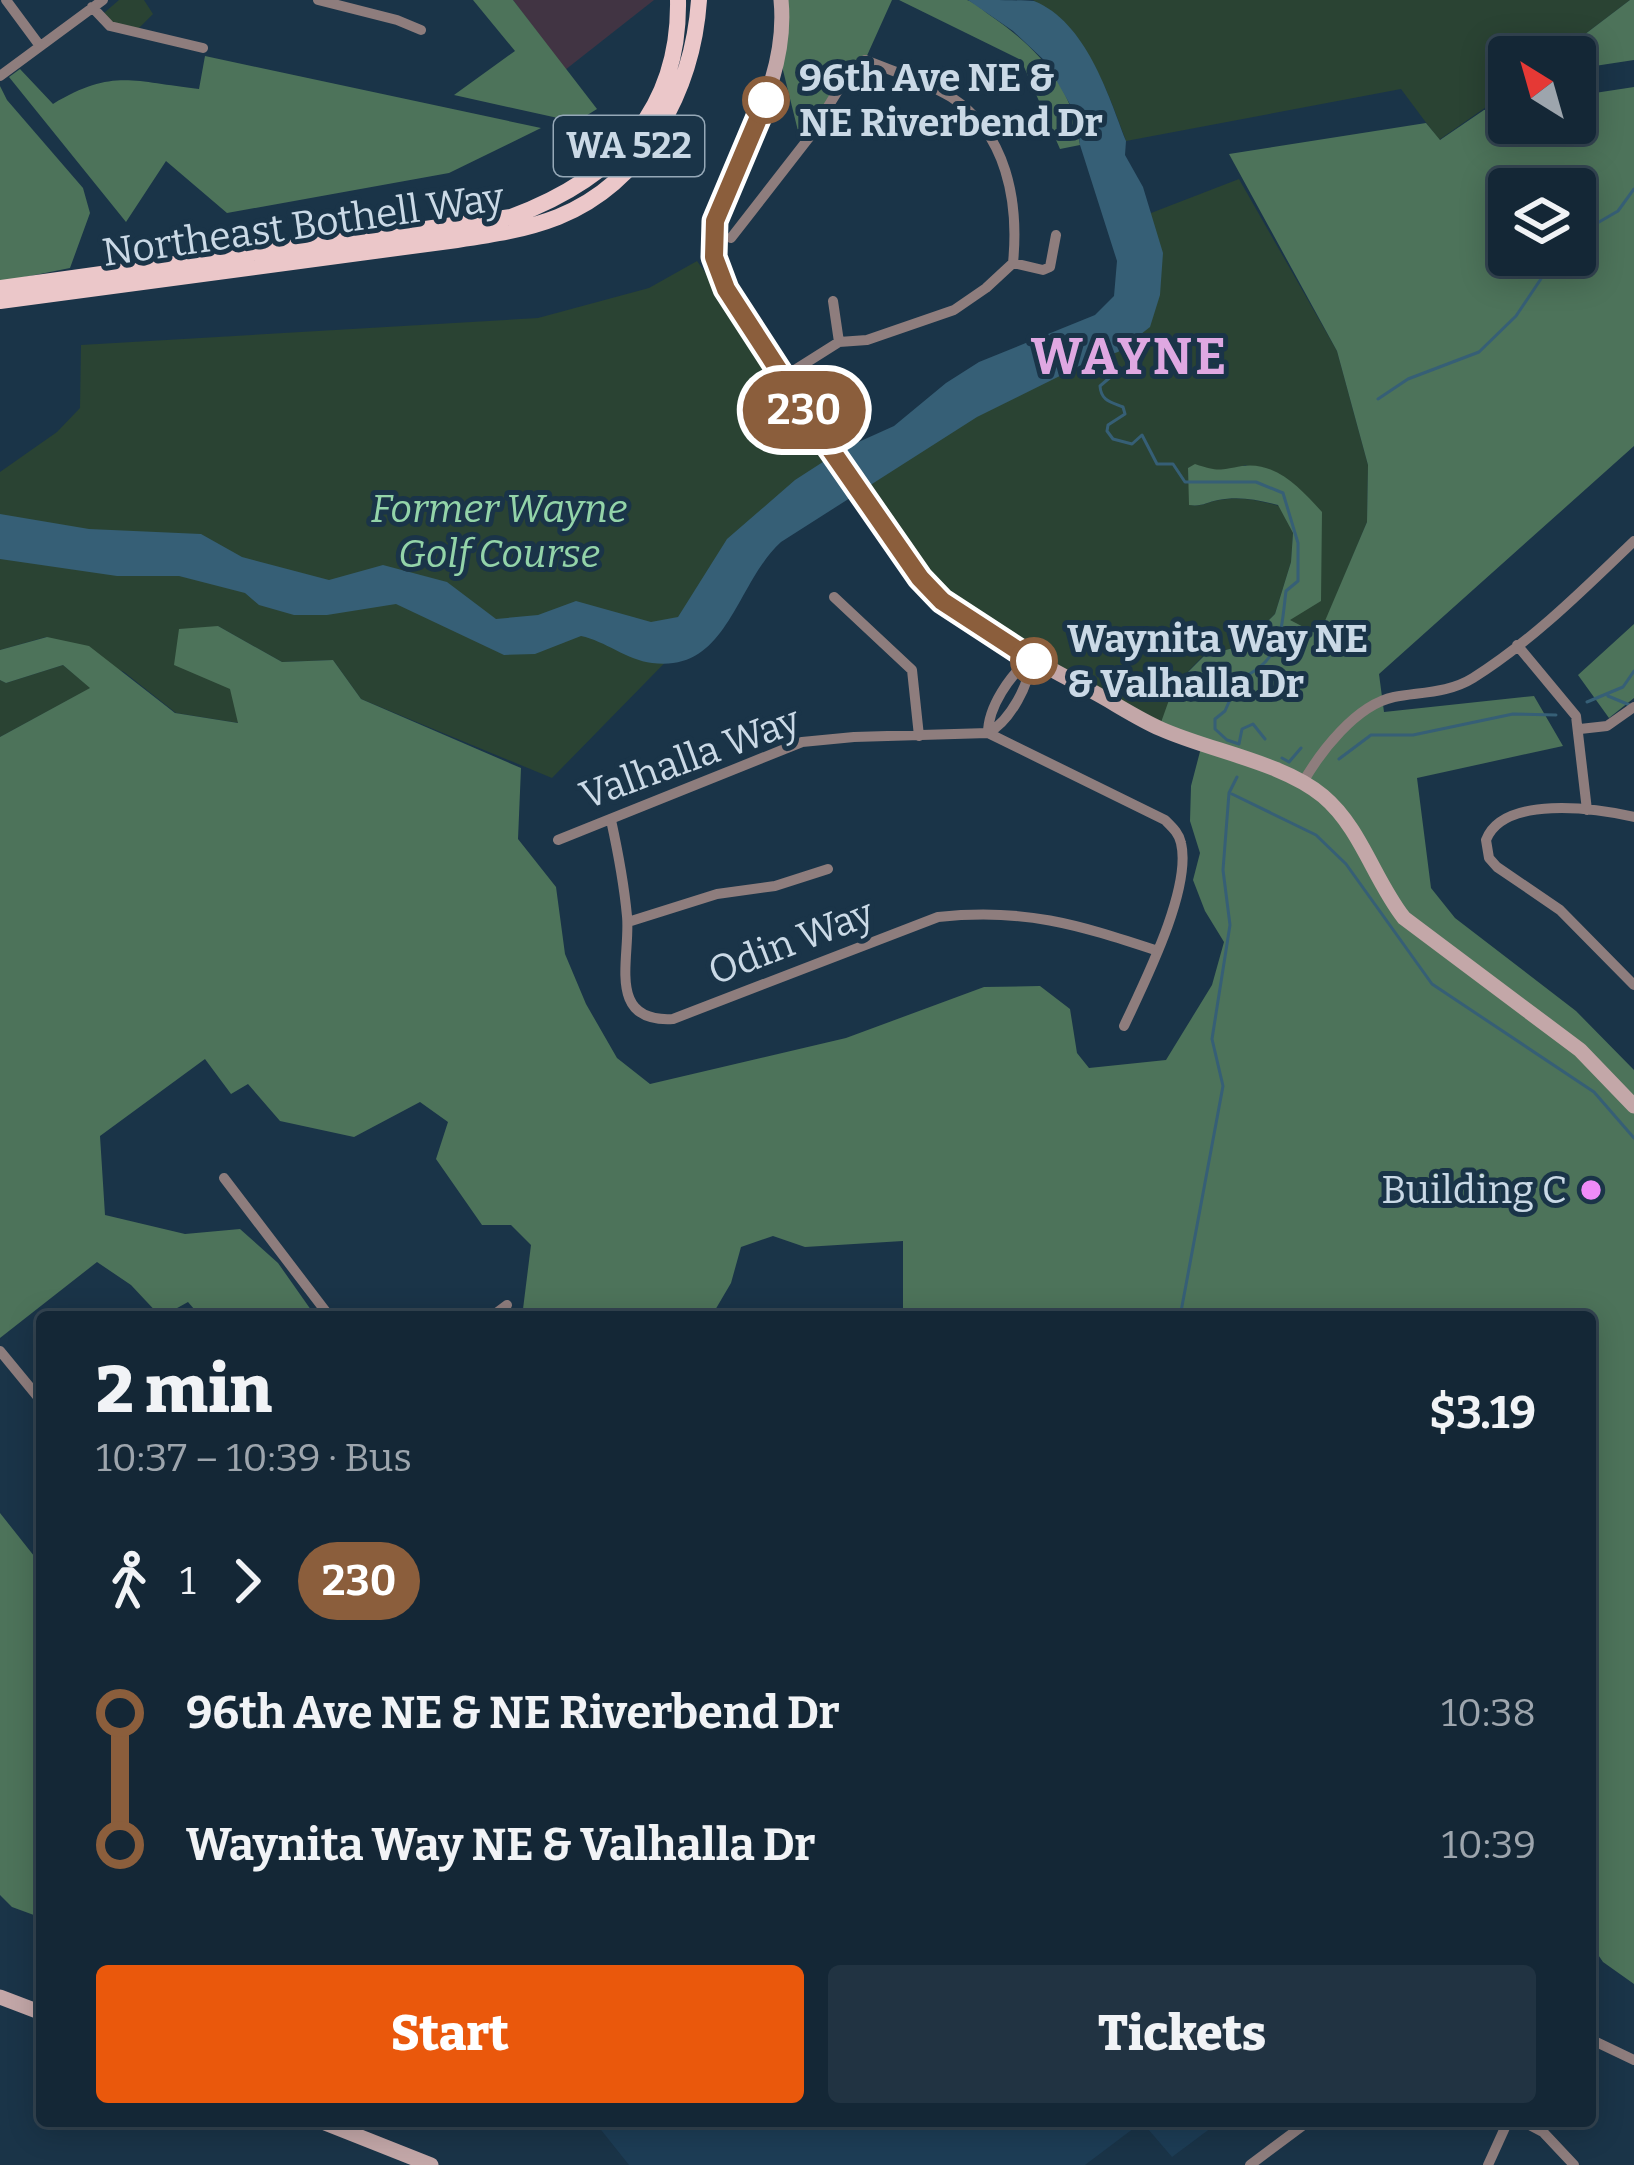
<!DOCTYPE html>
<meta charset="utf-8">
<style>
body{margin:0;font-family:Bitter,serif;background:#213342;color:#f1f3f6;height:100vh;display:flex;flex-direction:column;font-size:45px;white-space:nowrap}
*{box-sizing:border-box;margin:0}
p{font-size:39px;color:#9da5ad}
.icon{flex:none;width:66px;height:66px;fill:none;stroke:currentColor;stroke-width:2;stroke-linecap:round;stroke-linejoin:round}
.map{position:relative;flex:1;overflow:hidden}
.details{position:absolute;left:36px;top:1311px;width:1560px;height:816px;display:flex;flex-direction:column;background:#142736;border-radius:12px;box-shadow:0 6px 30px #0003,0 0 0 3px #334451}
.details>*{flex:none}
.badge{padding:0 24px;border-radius:39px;font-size:42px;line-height:78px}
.needle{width:78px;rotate:323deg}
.tools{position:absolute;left:1488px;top:36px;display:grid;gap:24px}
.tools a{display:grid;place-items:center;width:108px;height:108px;border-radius:12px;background:#142736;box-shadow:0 6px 30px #0003,0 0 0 3px #334451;font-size:60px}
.map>.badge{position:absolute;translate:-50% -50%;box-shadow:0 0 0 6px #fff}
.legs{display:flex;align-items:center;gap:18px;height:132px;padding:0 60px;font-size:39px}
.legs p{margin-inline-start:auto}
.overview{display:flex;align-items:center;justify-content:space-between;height:204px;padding:0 60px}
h1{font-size:66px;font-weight:800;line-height:90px}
.cta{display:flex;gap:24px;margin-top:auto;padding:24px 60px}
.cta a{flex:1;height:138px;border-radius:12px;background:#ea580c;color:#fff;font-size:48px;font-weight:800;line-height:138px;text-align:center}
.cta a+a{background:#213342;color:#f1f3f6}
ul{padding:0 60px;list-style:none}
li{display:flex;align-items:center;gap:42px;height:132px;font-size:45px}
li i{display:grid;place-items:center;width:18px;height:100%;margin:0 15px;background:currentColor}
li i::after{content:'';width:30px;height:30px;margin:-15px;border:9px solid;border-radius:50%;background:#142736}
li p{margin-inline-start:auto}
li:first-child i{background:linear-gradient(#0000 50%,currentColor 0)}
li:last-child i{background:linear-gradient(currentColor 50%,#0000 0)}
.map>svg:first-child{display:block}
.commercial{fill:#413443}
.built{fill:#1d3d56}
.green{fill:#2a4333}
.forest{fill:#4d735a;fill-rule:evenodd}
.water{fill:#365f76}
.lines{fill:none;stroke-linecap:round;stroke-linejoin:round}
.stream{stroke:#365f76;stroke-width:3}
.street{stroke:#8e7d7d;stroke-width:10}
.secondary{stroke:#c3a7a8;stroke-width:15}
.primary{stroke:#ebc7c9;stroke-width:16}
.line-1-casing{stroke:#fff;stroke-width:27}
.line-1{stroke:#8b5e3c;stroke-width:18}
.stop-1-dot{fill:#fff;stroke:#8b5e3c;stroke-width:6}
.poi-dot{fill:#ef8bf7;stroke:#1a3448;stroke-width:4.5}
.labels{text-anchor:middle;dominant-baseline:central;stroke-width:10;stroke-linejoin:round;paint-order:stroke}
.shield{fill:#1a3448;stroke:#95a8b7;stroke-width:3}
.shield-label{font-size:36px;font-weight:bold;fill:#cad9e6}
.stop-label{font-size:39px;font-weight:bold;fill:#cad9e6;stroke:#1a3448;text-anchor:start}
.street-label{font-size:39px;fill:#cad9e6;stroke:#1a3448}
.park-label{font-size:39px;font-style:italic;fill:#93d4a9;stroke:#1a3448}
.poi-label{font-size:39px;fill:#cad9e6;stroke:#1a3448;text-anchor:end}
.district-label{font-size:51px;font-weight:bold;letter-spacing:3px;fill:#dfa8e2;stroke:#1a3448}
</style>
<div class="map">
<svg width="1634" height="2165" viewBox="0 0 1634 2165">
<rect width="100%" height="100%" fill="#1a3448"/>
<path class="commercial" d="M513,0H654L565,70Z"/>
<path class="built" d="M594,2121H1218L1219,2122L1172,2157L1142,2122L1085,2165H629Z"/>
<path class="green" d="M119,0H144L153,14L138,29L112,23L104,13Z
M1033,0H1630L1555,57H1509V91L1439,140L1401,89L1126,141C1103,78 1089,40 1033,0Z
M1239,179L1337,351L1368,465L1367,522L1320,635L1282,624L1297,528L1246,465L1221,473L1195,465L1188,468L1190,505C1203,507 1207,502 1219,500C1240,496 1258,500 1279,506L1293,533L1291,562L1275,614L1244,645L1203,656L1174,686L1160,729L942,601L850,473L1086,333L1138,287L1151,213Z
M697,261L849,471L804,507L692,635L552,778L361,699L333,660L282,662L218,626L239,723L176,713L124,672L46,637L0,650V472L57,432L80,408L81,345L538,318L649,288Z
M63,665L91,688L0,737V680L6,683Z"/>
<path class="forest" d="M473,0H513L597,109L576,122L454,95L515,51Z
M781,0H892L865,60L801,143L777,46Z
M899,0C919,0 948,0 967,0C974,2 984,11 991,16C1038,48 1073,87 1080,145L1060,149L1021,60Z
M1630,0H1634V60L1575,69V57H1555Z
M205,56L541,128L449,173L227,213L166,161L126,222L9,77L20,69L53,104C113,68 133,82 199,89Z
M0,86L7,100L83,188L90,213L70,268L0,282Z
M1634,87V446L1379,674L1384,712L1534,696L1563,746L1417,778L1431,888L1455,918L1576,1011L1634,1070V1984L1603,1962L1590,1943V1317H903V1241L805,1247L773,1236L741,1247L731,1283L711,1317H522L531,1245L511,1225H482L436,1159L448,1122L420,1102L354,1137L280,1121L248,1084L231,1094L205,1059L100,1136L105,1215L185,1234L240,1229L278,1263L316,1317H201L188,1302L161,1317L131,1285L97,1262L0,1338V737L90,688L63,665L6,683L0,680V650L47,637L89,646L175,713L238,723L230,689L174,665L179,629L218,626L282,662L333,660L361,699L521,768L518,839L556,887L565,954L586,1004L617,1058L650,1084L846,1038L984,987L1040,986L1070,1009L1077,1053L1089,1068L1166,1060L1212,985L1224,942L1205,911L1193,880L1200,853L1190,821L1191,786L1202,744L1159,728L1174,686L1204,656L1244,645L1275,614L1291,562L1293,533L1278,505C1258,500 1240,496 1218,500C1207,502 1202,507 1189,505L1188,468L1195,464C1219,472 1219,470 1242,466C1276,461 1301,489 1322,512L1321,601L1290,620L1319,635L1367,522L1368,465L1337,351L1229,154L1426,123L1440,140L1484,110L1509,107V123H1575V96ZM1509,189H1575V255H1509Z
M1634,624V698L1609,718L1578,675Z
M0,1513L42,1566V1918L12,1907L0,1895Z"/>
<path class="water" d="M968,0C987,0 1017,0 1034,1C1086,22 1108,94 1126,141L1125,155L1143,187L1163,253L1160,295L1150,327L1118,352L1088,362L977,417L781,542C735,584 728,673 652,663C627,660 605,641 581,636L535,654L504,655L396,604L327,615H294L259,605L245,593L179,576H117L0,559V514L89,529L201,534L242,557L329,580L383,565L447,582L496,619L538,615L576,601L651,622L678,617L727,539L795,480L843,449L894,426L946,383L979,362L1095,315L1114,296L1117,261L1080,145L1076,115L1046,62L1013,31Z"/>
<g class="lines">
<path class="stream" d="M1575,236L1618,211L1634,189
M1107,356L1114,374L1100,386C1101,401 1111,402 1123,407L1125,414L1108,425L1107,431L1113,439L1132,444L1142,435L1157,464H1173L1185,482H1256L1283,493L1298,543V581L1286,591C1281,631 1282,662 1239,679L1225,711L1215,719V729L1227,740L1239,744L1242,729L1253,724L1265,739
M1378,399L1408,379L1479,352L1516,316L1557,255
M1608,696L1632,706
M1587,702L1623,687L1634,671
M1282,758L1289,762L1301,748
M1339,759L1371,735H1413L1513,714L1556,715
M1232,794L1316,835L1346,864L1432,984L1594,1092L1634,1138
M1180,1317L1223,1086L1212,1039L1230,925L1223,870L1229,793L1237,777"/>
<path class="street" d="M6,0L40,46
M318,0L397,20L421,30
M92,7L110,26L203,48
M0,76L103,0
M731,238L808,139L850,71L865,60C892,71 925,81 951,97C1007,133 1019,202 1013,263L986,288L954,310L867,340L839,342L782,378
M1013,263L1043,270L1050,267L1056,235
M833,301L839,342
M834,597L912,670L919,736
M1517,645L1576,716L1587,810
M1580,729L1607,726L1634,707
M988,733C1010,721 1031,683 1030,659
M988,733C988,707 1010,675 1030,659
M1302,784C1320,752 1356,705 1394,697C1421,692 1449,693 1473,678C1532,641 1584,589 1634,541
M1634,817C1595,808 1503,795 1486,840L1489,858L1497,867L1560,910L1634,985
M611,820C618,852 624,884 627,916C631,957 605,1023 673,1019L938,917C1025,908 1076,924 1158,951
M558,840L802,742L854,737L988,733L1165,820C1172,827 1179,833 1181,843C1192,889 1144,983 1124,1026
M628,922L717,894L775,886L828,869
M224,1178L330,1317
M491,1317L507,1305
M0,1351L42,1402
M1590,2039L1634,2060
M1522,2121L1543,2132L1574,2165
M1250,2165L1309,2121
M1488,2165L1508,2121"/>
<path class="secondary" d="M781,0C789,79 741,146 716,218C711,234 713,255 718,272C727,300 749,326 765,350C814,428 867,503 920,578C967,626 1030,658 1088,689C1113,702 1136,718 1161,729C1210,751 1282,762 1323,796C1361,828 1374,880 1404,918L1580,1050L1634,1106
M0,1997L42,2013
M320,2121L431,2165"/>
<path class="primary" d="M0,288L511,217C611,180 680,114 678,0
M0,301L457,240C491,235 525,230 558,217C645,182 693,89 699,0"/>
</g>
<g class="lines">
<g class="line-1-casing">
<path id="line-1" d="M766,100L715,221L714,257L726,289L824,440L920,578L942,601L1034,661"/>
</g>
<use href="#line-1" class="line-1"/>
</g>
<g class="stop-1-dot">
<circle cx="766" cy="100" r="21"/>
<circle cx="1034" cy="661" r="21"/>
</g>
<circle class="poi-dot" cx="1591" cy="1190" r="12"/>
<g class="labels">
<rect class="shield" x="554" y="116" width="150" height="60" rx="9"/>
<g class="shield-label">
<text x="629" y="146">WA 522</text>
</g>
<g class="stop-label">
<text x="799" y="78">96th Ave NE &amp;<tspan x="799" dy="45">NE Riverbend Dr</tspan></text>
<text x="1067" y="639">Waynita Way NE<tspan x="1067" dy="45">&amp; Valhalla Dr</tspan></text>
</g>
<g class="street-label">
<text transform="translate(303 225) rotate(-8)">Northeast Bothell Way</text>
<text transform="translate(690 758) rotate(-20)">Valhalla Way</text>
<text transform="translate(791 942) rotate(-21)">Odin Way</text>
</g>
<g class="park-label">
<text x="499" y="509">Former Wayne<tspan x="499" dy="45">Golf Course</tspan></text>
</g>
<g class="poi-label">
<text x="1567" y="1190">Building C</text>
</g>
<g class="district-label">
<text x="1130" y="357">WAYNE</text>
</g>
</g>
</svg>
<div class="tools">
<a><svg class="needle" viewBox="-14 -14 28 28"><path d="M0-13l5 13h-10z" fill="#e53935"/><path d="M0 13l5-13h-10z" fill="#9da5ad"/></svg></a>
<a><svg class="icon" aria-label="layers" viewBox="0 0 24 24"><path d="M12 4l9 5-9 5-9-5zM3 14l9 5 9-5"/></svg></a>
</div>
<b class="badge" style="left:804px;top:410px;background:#8b5e3c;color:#fff">230</b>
<section class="details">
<div class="overview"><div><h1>2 min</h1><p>10:37 – 10:39 · Bus</p></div><b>$3.19</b></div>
<div class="legs"><svg class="icon" aria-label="walk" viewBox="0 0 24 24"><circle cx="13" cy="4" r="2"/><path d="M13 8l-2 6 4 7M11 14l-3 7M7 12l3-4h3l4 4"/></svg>1<svg class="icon" aria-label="forward" viewBox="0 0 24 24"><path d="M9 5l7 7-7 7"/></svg><b class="badge" style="background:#8b5e3c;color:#fff">230</b></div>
<ul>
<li><i style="color:#8b5e3c"></i><b>96th Ave NE &amp; NE Riverbend Dr</b><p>10:38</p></li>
<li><i style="color:#8b5e3c"></i><b>Waynita Way NE &amp; Valhalla Dr</b><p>10:39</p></li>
</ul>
<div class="cta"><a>Start</a><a>Tickets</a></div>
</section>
</div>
